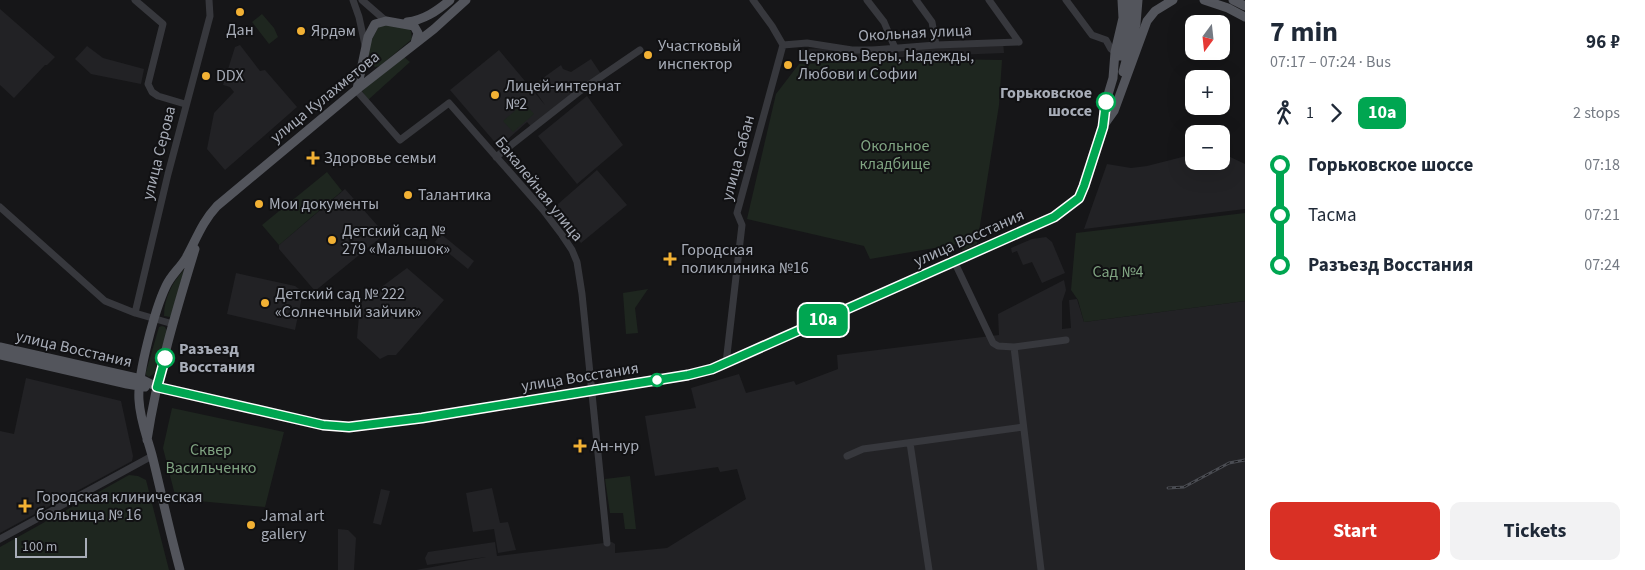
<!DOCTYPE html>
<meta charset="utf-8">
<style>
body{margin:0;font-family:"Source Sans 3",sans-serif;background:#f2f2f3;color:#1f2937;height:100vh;display:flex;flex-direction:column;font-size:19px;white-space:nowrap}
*{box-sizing:border-box;margin:0}
p{font-size:16px;color:#747a83}
.icon{flex:none;width:28px;height:28px;fill:none;stroke:currentColor;stroke-width:2;stroke-linecap:round;stroke-linejoin:round}
.map{position:relative;flex:1;overflow:hidden}
.details{display:flex;flex-direction:column;background:#fff;width:400px}
.details>*{flex:none}
.badge{padding:0 10px;border-radius:8px;font-size:18px;line-height:32px}
.needle{width:32px;rotate:195deg}
.controls{position:absolute;left:1185px;top:15px;display:grid;gap:10px}
.controls a{display:grid;place-items:center;width:45px;height:45px;border-radius:10px;background:#fff;box-shadow:0 5px 20px #0002;font-size:25px}
.scale{position:absolute;left:15px;bottom:12px;width:72px;box-sizing:border-box;padding-left:5px;border:2px solid #a8adb8;border-top:0;font-size:14px;line-height:18px;white-space:nowrap;color:#a8adb8;-webkit-text-stroke:4px #111113;paint-order:stroke}
.map>.badge{position:absolute;translate:-50% -50%;box-shadow:0 0 0 2px #fff}
.legs{display:flex;align-items:center;gap:8px;height:55px;padding:0 25px;font-size:16px}
.legs p{margin-inline-start:auto}
.headline{display:flex;align-items:center;justify-content:space-between;height:85px;padding:0 25px}
h1{font-size:28px;font-weight:700;line-height:38px}
.button{display:flex;gap:10px;margin-top:auto;padding:10px 25px}
.button a{flex:1;height:58px;border-radius:10px;background:#d93025;color:#fff;font-size:20px;font-weight:700;line-height:58px;text-align:center}
.button a+a{background:#f2f2f3;color:#1f2937}
ul{padding:0 25px;list-style:none}
li{display:flex;align-items:center;gap:18px;height:50px;font-size:19px}
li i{display:grid;place-items:center;width:8px;height:100%;margin:0 6px;background:currentColor}
li i::after{content:'';width:12px;height:12px;margin:-6px;border:4px solid;border-radius:50%;background:#fff}
li p{margin-inline-start:auto}
li:first-child i{background:linear-gradient(#0000 50%,currentColor 0)}
li:last-child i{background:linear-gradient(currentColor 50%,#0000 0)}
main{display:flex;flex:1;min-height:0}
.map>svg:first-child{display:block}
.built{fill:#222225}
.green{fill:#1e261f}
.lines{fill:none;stroke-linecap:round;stroke-linejoin:round}
.minor{stroke:#37383d;stroke-width:7}
.major{stroke:#53555c;stroke-width:9}
.rail-casing{stroke:#4a4c52;stroke-width:3}
.rail{stroke:#111113;stroke-width:1;stroke-dasharray:4;stroke-linecap:butt}
.line-1-casing{stroke:#fff;stroke-width:11}
.line-1{stroke:#00a651;stroke-width:8}
.poi-dot{fill:#f2b134;stroke:#111113;stroke-width:2}
.stop-1-dot{fill:#fff;stroke:#00a651;stroke-width:2.5}
.labels{text-anchor:middle;dominant-baseline:central;stroke-width:4;stroke-linejoin:round;paint-order:stroke}
.poi-label{font-size:16px;fill:#a8adb8;stroke:#111113;text-anchor:start}
.street-label{font-size:16px;fill:#a8adb8;stroke:#111113}
.stop-label{font-size:16px;font-weight:bold;fill:#a8adb8;stroke:#111113;text-anchor:end}
.park-label{font-size:16px;fill:#7fa381;stroke:#111113}
</style>
<main>
<div class="map">
<svg width="1245" height="570" viewBox="0 0 1245 570">
<rect width="100%" height="100%" fill="#161618"/>
<path class="built" d="M0,9L55,57L47,65H45L14,98L0,85Z
M1003,42L1004,53L802,61L800,49Z
M240,45L260,71L265,70L297,107L225,170L207,149L214,113L234,92L230,87L223,85L235,47Z
M87,46L103,58L144,69L141,84L91,74L75,59Z
M499,50L545,105L532,86L561,65L563,69L571,72L591,59L601,74L583,88L573,84L580,94L534,130L527,122L499,147L450,90Z
M587,96L623,145L577,184L538,136Z
M1194,154V161H1221V154H1224L1245,164V209L1084,229L1107,164L1131,168L1147,166Z
M597,170L627,205L581,243L559,217L558,204Z
M345,189L385,234L315,291L279,249V245Z
M441,234L474,261L468,269L435,242Z
M1046,237L1052,242L1065,273L1042,283L1032,262L1023,265L1017,251L1012,253L1011,248L1032,239Z
M407,268L444,300L396,355H388L380,359L357,338L360,303Z
M236,273L295,286L303,292L295,330L227,314Z
M1064,280L1066,290L1062,302V329L1071,328L1069,300L1077,299L1084,322L1245,301V570H416L486,557L427,565L425,558L428,552L495,542L497,556L612,542L615,544V553L667,548L746,499L737,469L720,472L718,467L655,476L645,416L696,408L691,388L739,374L746,393L794,381L796,385L838,369L837,355L999,335L998,314Z
M26,378L121,401L133,456L132,461L0,533V431L14,434Z
M492,488L500,523L508,522L516,550L498,553L494,529L473,532L466,493Z
M381,489L390,491L381,525L373,523Z
M338,529L348,530L356,538L354,570H338Z"/>
<path class="green" d="M262,14L274,28L278,37L269,44L252,22Z
M380,24L408,28L411,31L412,39L380,66L375,67L369,61V45Z
M403,56L410,62L368,100L362,91Z
M942,59L1002,60L999,105L977,244L963,251L958,244L870,259L864,246L747,219L776,94L799,64Z
M524,103L534,114L513,132L503,121Z
M327,172L342,191L279,245L262,225Z
M1245,213V301L1084,322L1078,300L1071,290L1076,233Z
M184,270L171,316L170,317L164,316C164,299 172,282 184,270Z
M648,289L635,308L638,333L626,334L623,293Z
M162,326L165,327L167,331L155,373L149,377L146,375V372L159,327Z
M172,408L284,432L265,507L176,499L163,448Z
M129,475L138,476L146,480L169,570H0V547Z
M630,476L636,529H625L623,513H610L605,479Z"/>
<g class="lines">
<path class="minor" d="M135,0L163,24L148,84L152,92L158,96L185,104
M353,0L359,17L365,45
M362,0L386,21
M867,0L884,22L895,48
M916,0L932,22L936,45
M989,0L1019,42
M1066,0L1092,35L1106,40L1111,49L1115,52
M783,45L807,43L852,50H873L936,45L1019,42
M356,90L400,140L449,103L543,210L562,235L572,250L577,262L582,294L607,543
M496,157L580,91L640,50
M0,207L105,301L135,313L173,324
M954,261L993,343L998,346L1014,347
M135,313L168,174L210,16L209,0
M726,363L742,225L737,213L783,45L772,26L753,0
M910,443L929,570
M847,456L863,449L1023,427
M0,539L152,456
M1041,570L1014,347L1066,340"/>
<path class="major" d="M1204,0L1228,8L1245,17
M1233,0L1245,6
M407,22C424,20 437,11 450,0
M1120,56C1125,38 1133,19 1130,0
M1123,72L1136,24L1138,0
M357,89L368,37L375,24L386,21L414,26L418,33L415,43
M1104,125L1114,111L1147,21L1155,11L1173,0
M0,347L141,379L157,387L323,425L349,427L422,418L691,375L712,369L1054,217L1079,198L1095,154L1104,122V108L1113,78L1115,52L1123,18L1122,0
M0,355L127,384L145,387
M147,440C157,375 176,311 195,249
M180,570C170,533 162,496 153,459C148,439 140,421 139,400C137,375 155,309 166,286C171,275 180,268 186,258C196,240 202,222 217,206L356,90L434,29L466,0"/>
<g class="rail-casing">
<path id="rail" d="M1168,488L1184,487L1229,463L1245,460"/>
</g>
<use href="#rail" class="rail"/>
</g>
<g class="lines">
<g class="line-1-casing">
<path id="line-1" d="M165,358L157,387L323,425L349,427L422,418L688,375L712,369L1054,217L1079,198L1084,186L1103,127L1106,102"/>
</g>
<use href="#line-1" class="line-1"/>
</g>
<g class="poi-dot">
<circle cx="240" cy="12" r="5"/>
<circle cx="301" cy="31" r="5"/>
<circle cx="648" cy="55" r="5"/>
<circle cx="788" cy="65" r="5"/>
<circle cx="206" cy="76" r="5"/>
<circle cx="495" cy="95" r="5"/>
<path d="M310.5 150.5h5v5h5v5h-5v5h-5v-5h-5v-5h5z"/>
<circle cx="408" cy="195" r="5"/>
<circle cx="259" cy="204" r="5"/>
<circle cx="332" cy="240" r="5"/>
<path d="M667.5 251.5h5v5h5v5h-5v5h-5v-5h-5v-5h5z"/>
<circle cx="265" cy="303" r="5"/>
<path d="M577.5 438.5h5v5h5v5h-5v5h-5v-5h-5v-5h5z"/>
<path d="M22.5 498.5h5v5h5v5h-5v5h-5v-5h-5v-5h5z"/>
<circle cx="251" cy="525" r="5"/>
</g>
<g class="stop-1-dot">
<circle cx="1106" cy="102" r="9"/>
<circle cx="165" cy="358" r="9"/>
<circle cx="657" cy="380" r="6"/>
</g>
<g class="labels">
<g class="poi-label">
<text x="240" y="30" text-anchor="middle">Дан</text>
<text x="311" y="31">Ярдәм</text>
<text x="658" y="46">Участковый<tspan x="658" dy="18">инспектор</tspan></text>
<text x="798" y="56">Церковь Веры, Надежды,<tspan x="798" dy="18">Любови и Софии</tspan></text>
<text x="216" y="76">DDX</text>
<text x="505" y="86">Лицей-интернат<tspan x="505" dy="18">№2</tspan></text>
<text x="324" y="158">Здоровье семьи</text>
<text x="418" y="195">Талантика</text>
<text x="269" y="204">Мои документы</text>
<text x="342" y="231">Детский сад №<tspan x="342" dy="18">279 «Малышок»</tspan></text>
<text x="681" y="250">Городская<tspan x="681" dy="18">поликлиника №16</tspan></text>
<text x="275" y="294">Детский сад № 222<tspan x="275" dy="18">«Солнечный зайчик»</tspan></text>
<text x="591" y="446">Ан-нур</text>
<text x="36" y="497">Городская клиническая<tspan x="36" dy="18">больница № 16</tspan></text>
<text x="261" y="516">Jamal art<tspan x="261" dy="18">gallery</tspan></text>
</g>
<g class="street-label">
<text transform="translate(915 33) rotate(-3)">Окольная улица</text>
<text transform="translate(325 97) rotate(-39)">улица Кулахметова</text>
<text transform="translate(159 153) rotate(-76)">улица Серова</text>
<text transform="translate(738 158) rotate(-75)">улица Сабан</text>
<text transform="translate(539 189) rotate(51)">Бакалейная улица</text>
<text transform="translate(969 238) rotate(-24)">улица Восстания</text>
<text transform="translate(74 349) rotate(13)">улица Восстания</text>
<text transform="translate(580 377) rotate(-9)">улица Восстания</text>
</g>
<g class="stop-label">
<text x="1092" y="93">Горьковское<tspan x="1092" dy="18">шоссе</tspan></text>
<text x="179" y="349" text-anchor="start">Разъезд<tspan x="179" dy="18">Восстания</tspan></text>
</g>
<g class="park-label">
<text x="895" y="146">Окольное<tspan x="895" dy="18">кладбище</tspan></text>
<text x="1118" y="272">Сад №4</text>
<text x="211" y="450">Сквер<tspan x="211" dy="18">Васильченко</tspan></text>
</g>
</g>
</svg>
<div class="controls">
<a><svg class="needle" viewBox="-14 -14 28 28"><path d="M0-13l5 13h-10z" fill="#e53935"/><path d="M0 13l5-13h-10z" fill="#747a83"/></svg></a>
<a>+</a>
<a>−</a>
</div>
<div class="scale">100 m</div>
<b class="badge" style="left:823px;top:320px;background:#00a651;color:#fff">10а</b>
</div>
<section class="details">
<div class="headline"><div><h1>7 min</h1><p>07:17 – 07:24 · Bus</p></div><b>96 ₽</b></div>
<div class="legs"><svg class="icon" aria-label="walk" viewBox="0 0 24 24"><circle cx="13" cy="4" r="2"/><path d="M13 8l-2 6 4 7M11 14l-3 7M7 12l3-4h3l4 4"/></svg>1<svg class="icon" aria-label="forward" viewBox="0 0 24 24"><path d="M9 5l7 7-7 7"/></svg><b class="badge" style="background:#00a651;color:#fff">10а</b><p>2 stops</p></div>
<ul>
<li><i style="color:#00a651"></i><b>Горьковское шоссе</b><p>07:18</p></li>
<li><i style="color:#00a651"></i><span>Тасма</span><p>07:21</p></li>
<li><i style="color:#00a651"></i><b>Разъезд Восстания</b><p>07:24</p></li>
</ul>
<div class="button"><a>Start</a><a>Tickets</a></div>
</section>
</main>
